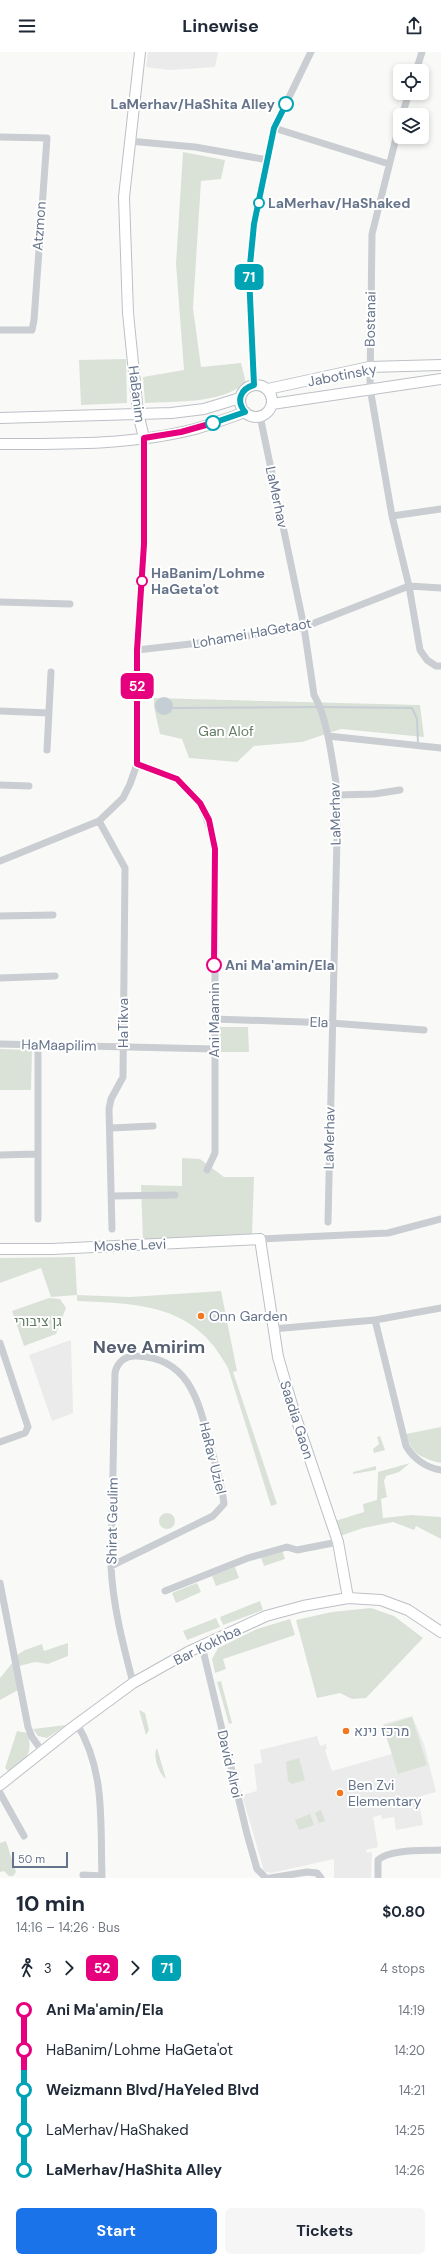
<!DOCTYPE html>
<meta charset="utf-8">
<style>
body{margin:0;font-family:"DM Sans",Heebo,sans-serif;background:#f6f6f7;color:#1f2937;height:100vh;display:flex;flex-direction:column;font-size:15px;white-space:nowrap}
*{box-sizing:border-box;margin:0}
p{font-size:13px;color:#747a83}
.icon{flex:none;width:22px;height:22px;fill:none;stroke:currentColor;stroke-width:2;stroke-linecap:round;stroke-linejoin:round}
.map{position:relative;height:1826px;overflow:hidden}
.details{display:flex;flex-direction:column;background:#fff;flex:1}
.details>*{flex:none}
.badge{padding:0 8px;border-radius:6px;font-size:14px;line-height:26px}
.fabs{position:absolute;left:393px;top:12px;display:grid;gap:8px}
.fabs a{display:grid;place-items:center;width:36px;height:36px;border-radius:6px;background:#fff;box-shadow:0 2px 6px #0003;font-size:20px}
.scale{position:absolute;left:12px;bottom:10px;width:56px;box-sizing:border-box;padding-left:4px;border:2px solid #66748b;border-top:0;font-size:11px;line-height:14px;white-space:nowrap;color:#66748b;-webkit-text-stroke:3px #fff;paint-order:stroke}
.map>.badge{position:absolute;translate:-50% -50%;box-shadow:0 0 0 2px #fff}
.legs{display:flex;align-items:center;gap:6px;height:44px;padding:0 16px;font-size:13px}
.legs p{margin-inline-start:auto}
.head{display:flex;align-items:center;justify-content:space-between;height:68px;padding:0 16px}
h1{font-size:22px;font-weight:700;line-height:30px}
.cta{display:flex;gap:8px;margin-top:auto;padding:8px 16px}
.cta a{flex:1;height:46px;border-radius:6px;background:#1a73e8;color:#fff;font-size:16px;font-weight:700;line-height:46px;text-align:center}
.cta a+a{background:#f6f6f7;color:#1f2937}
ul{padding:0 16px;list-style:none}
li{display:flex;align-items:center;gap:14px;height:40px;font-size:15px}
li i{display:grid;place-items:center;width:6px;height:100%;margin:0 5px;background:currentColor}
li i::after{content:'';width:10px;height:10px;margin:-5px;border:3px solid;border-radius:50%;background:#fff}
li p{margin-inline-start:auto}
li:first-child i{background:linear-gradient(#0000 50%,currentColor 0)}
li:last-child i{background:linear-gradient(currentColor 50%,#0000 0)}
header{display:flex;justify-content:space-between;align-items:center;height:52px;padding:0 16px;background:#fff;font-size:18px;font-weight:700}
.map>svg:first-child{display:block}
.built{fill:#eaebea}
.green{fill:#dae2d8}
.water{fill:#c6ced5}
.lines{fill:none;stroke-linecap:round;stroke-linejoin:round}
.stream{stroke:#c6ced5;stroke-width:2}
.secondary-casing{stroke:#bcc0c6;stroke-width:12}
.street{stroke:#cacdd1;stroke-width:7}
.secondary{stroke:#fff;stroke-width:10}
.line-1-casing{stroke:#fff;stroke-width:9}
.line-2-casing{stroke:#fff;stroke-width:9}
.line-1{stroke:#e6007e;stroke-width:6}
.line-2{stroke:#00a3b4;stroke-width:6}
.stop-2-dot{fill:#fff;stroke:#00a3b4;stroke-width:2}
.stop-1-dot{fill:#fff;stroke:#e6007e;stroke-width:2}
.poi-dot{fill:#f2781f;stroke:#fff;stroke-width:1.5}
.labels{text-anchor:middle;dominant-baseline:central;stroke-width:4;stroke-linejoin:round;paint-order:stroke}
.stop-label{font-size:14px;font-weight:bold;fill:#66748b;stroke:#fff;text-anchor:start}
.street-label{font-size:14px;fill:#66748b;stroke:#fff}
.park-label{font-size:14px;fill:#627b62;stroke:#fff}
.poi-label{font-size:14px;fill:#66748b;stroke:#fff;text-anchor:start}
.district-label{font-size:18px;font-weight:bold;fill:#555f6f;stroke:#fff}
</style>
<header><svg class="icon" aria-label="menu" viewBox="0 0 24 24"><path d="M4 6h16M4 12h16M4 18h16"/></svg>Linewise<svg class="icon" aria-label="share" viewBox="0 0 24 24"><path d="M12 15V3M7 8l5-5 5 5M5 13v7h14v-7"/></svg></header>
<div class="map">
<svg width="441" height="1826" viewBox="0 0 441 1826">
<rect width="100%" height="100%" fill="#f9faf7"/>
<path class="built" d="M148,0H218L215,15L170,18L146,15Z
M71,1288L73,1361L52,1369L29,1303Z
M412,1664L424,1692L436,1740L418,1745L423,1773L396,1778L394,1765L382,1767L381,1763L373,1765L378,1795L366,1798L367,1801L372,1800L371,1826H334V1807L271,1821L264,1819L242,1743L257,1739L254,1712L262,1711L260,1698L317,1684L320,1694L326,1692L327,1697L325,1698L332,1719L392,1702L383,1672Z"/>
<path class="green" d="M183,100L225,108L221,127L201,129L193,256L201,315L241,311L246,331C219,352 178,349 145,351L143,325L184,318L176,212Z
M126,307L127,351L81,353L79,308Z
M154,646L420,653L424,685L341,677L302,690L254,694L237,710L189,706L182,687L160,682L154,655Z
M220,975H248L249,1000H221Z
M0,997L32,998L31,1038H0Z
M182,1106L200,1107L224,1125H254L252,1184L143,1189L141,1133L182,1134Z
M75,1205L77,1243L130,1245L221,1239L237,1319L233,1320L277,1452L271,1454L228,1316C194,1252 142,1252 77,1249V1243L51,1245L41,1216L0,1231V1206Z
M49,1246L60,1247L66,1256L56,1282L24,1294L12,1259Z
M441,1375V1411C423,1407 410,1401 406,1382Z
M380,1384L385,1398L374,1401L373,1397L379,1392L377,1385Z
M410,1411L399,1420L386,1424L384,1429L387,1445L381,1447L383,1466L411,1463L441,1465V1487L416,1474L414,1478L393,1470L363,1476L340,1484L335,1469L364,1460L363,1452L377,1448L378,1420Z
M376,1414V1418L353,1422V1420Z
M159 1469a8 8 0 1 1 16 0a8 8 0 1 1-16 0Z
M282,1498L285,1507L264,1514L261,1506Z
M235,1515L239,1526L216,1534L212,1524Z
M197,1531L201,1540L176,1551L172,1541Z
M260,1549L263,1558L223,1573L220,1565Z
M371,1556L394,1564L423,1586L366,1646L352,1647L340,1641L317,1646L296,1568L332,1560Z
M216,1566L220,1575L187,1588L183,1579Z
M290,1567L295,1583L223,1607L226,1617L215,1621L212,1607L218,1596L257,1577Z
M68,1591V1604L48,1612L35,1610L19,1614L17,1603L25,1598L42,1592L44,1599Z
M13,1610L18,1638L0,1648V1626Z
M221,1629L232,1671L229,1672L217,1630Z
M139,1658L145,1661L149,1678L146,1683Z
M412,1665L427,1713L398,1722L383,1674Z
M66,1673L47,1686L38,1684L33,1677Z
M17,1679L28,1681C33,1705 26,1706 10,1721L5,1716Z
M157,1696L166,1727C159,1722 152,1703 157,1696Z
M299,1706L305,1728L292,1732L288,1729L286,1710Z
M321,1758L325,1769L319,1771L315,1761Z
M310,1762L314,1773L299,1778L295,1768Z
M6,1789L16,1820L13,1824H9L4,1819L0,1820V1791Z"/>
<path class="water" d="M155 654a9 9 0 1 1 18 0a9 9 0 1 1-18 0Z"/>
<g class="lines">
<path class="stream" d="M322,655L412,656L417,667L418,692
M173,656L318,655"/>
<g class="secondary-casing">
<path id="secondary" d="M140,0L124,145L128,261L138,361L144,386
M240 349a16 16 0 1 1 32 0a16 16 0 1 1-32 0Z
M268,337L369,315L441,313
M272,352L441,327
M0,366L171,361L204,357L240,346
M0,392C64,392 133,393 195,377C212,372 229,366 245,360
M0,1197H52L260,1187L278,1305L295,1363L338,1490L348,1546
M0,1733L73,1675L133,1631L188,1600L266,1564L303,1554L348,1546L381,1548L408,1558L441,1580"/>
</g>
<path class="street" d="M416,19L422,0
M402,63L409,41
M400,70L372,182L370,336L392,464L409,534L420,598L427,608L436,614H441
M274,76L389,112
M0,85L47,86L34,268L32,278H0
M129,89L195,95L268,108
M254,333L249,223L254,172L274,76L311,0
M260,364L304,575L314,643C328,666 333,715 338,743L328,1170
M392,464L441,457
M0,550L70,552
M137,598L217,589L304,575L409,534L441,536
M0,659L49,661
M328,684L441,696
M47,698L51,620
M137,712C189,728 203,743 215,797V1101L207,1118
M0,733L29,734
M338,743L374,742L400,738
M99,769L125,816L123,1025L111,1047L109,1057L112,1177
M0,809L99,769L123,746L130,732L137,712V598L144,492V386
M0,864L53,863
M0,926L55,924
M214,967L331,971L424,978
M0,992L214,997
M38,993V1167
M111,1076L153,1074
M0,1103L38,1102
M112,1144L175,1143
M260,1187L388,1181L441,1167
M375,1268L406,1394C413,1406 426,1416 441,1418
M273,1277L375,1268L441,1256
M0,1291L28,1375L25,1381L0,1390
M111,1514L213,1464L224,1452C222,1433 216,1414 211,1396C199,1352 191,1306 137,1304C126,1303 117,1310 115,1321L111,1514C113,1555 123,1592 133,1631
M0,1531L28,1675L32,1685L42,1699
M165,1539L248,1506L287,1495L297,1498L338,1490
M202,1594L247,1782L257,1817L266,1826
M77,1672C106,1720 100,1771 102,1824L83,1823
M0,1741L24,1784
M270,1826L307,1820L317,1821L321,1826
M378,1826V1808C389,1797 425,1799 441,1798"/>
<use href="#secondary" class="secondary"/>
</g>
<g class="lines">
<g class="line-1-casing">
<path id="line-1" d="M213,371L181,380L144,386V492L137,598V712L177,727L200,751L209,768L215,797L214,913"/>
</g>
<g class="line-2-casing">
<path id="line-2" d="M213,371L245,360C236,349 240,337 254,333L249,223L254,172L274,76L286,52"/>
</g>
<use href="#line-1" class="line-1"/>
<use href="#line-2" class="line-2"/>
</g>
<g class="stop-2-dot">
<circle cx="286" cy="52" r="7"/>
<circle cx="259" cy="151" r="5"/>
<circle cx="213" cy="371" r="7"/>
</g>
<g class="stop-1-dot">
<circle cx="142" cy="529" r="5"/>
<circle cx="214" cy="913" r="7"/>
</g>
<g class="poi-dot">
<circle cx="201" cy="1264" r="4"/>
<circle cx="346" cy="1679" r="4"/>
<circle cx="340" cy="1741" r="4"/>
</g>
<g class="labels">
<g class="stop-label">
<text x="275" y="52" text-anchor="end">LaMerhav/HaShita Alley</text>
<text x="268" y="151">LaMerhav/HaShaked</text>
<text x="151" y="521">HaBanim/Lohme<tspan x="151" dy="16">HaGeta'ot</tspan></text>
<text x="225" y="913">Ani Ma'amin/Ela</text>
</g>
<g class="street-label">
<text transform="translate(39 174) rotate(-86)">Atzmon</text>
<text transform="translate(370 267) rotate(-89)">Bostanai</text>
<text transform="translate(342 323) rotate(-11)">Jabotinsky</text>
<text transform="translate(137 342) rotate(83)">HaBanim</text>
<text transform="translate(277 445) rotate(78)">LaMerhav</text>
<text transform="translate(252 581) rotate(-10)">Lohamei HaGetaot</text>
<text transform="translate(335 762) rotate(-91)">LaMerhav</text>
<text transform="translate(214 968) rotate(-90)">Ani Maamin</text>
<text transform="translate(319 970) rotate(2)">Ela</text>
<text transform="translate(123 971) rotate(-90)">HaTikva</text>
<text transform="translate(59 993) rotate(1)">HaMaapilim</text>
<text transform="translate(329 1086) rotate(-89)">LaMerhav</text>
<text transform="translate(130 1193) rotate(-2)">Moshe Levi</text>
<text transform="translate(297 1368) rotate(72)">Saadia Gaon</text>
<text transform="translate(213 1406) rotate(76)">HaRav Uziel</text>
<text transform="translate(112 1469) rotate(-89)">Shirat Geulim</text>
<text transform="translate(207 1593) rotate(-26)">Bar Kokhba</text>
<text transform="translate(230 1712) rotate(77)">David Alroi</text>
</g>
<g class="park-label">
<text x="226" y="679">Gan Alof</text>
<text x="38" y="1269">גן ציבורי</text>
</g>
<g class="poi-label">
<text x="209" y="1264">Onn Garden</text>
<text x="354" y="1679">מרכז נינא</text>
<text x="348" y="1733">Ben Zvi<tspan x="348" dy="16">Elementary</tspan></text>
</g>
<g class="district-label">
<text x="149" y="1295">Neve Amirim</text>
</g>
</g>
</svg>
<div class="fabs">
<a><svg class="icon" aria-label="locate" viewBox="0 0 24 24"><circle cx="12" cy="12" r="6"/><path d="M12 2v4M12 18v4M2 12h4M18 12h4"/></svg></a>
<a><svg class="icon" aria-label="layers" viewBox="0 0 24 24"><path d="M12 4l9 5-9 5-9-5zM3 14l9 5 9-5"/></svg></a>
</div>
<div class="scale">50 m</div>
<b class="badge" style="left:137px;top:634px;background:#e6007e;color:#fff">52</b>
<b class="badge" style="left:249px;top:225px;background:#00a3b4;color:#fff">71</b>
</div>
<section class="details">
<div class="head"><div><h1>10 min</h1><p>14:16 – 14:26 · Bus</p></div><b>$0.80</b></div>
<div class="legs"><svg class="icon" aria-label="walk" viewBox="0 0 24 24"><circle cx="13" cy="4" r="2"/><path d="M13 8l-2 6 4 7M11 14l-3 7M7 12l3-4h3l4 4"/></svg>3<svg class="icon" aria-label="forward" viewBox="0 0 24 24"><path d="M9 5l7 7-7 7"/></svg><b class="badge" style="background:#e6007e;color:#fff">52</b><svg class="icon" aria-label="forward" viewBox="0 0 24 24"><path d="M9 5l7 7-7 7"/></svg><b class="badge" style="background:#00a3b4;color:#fff">71</b><p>4 stops</p></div>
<ul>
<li><i style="color:#e6007e"></i><b>Ani Ma'amin/Ela</b><p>14:19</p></li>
<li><i style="color:#e6007e"></i><span>HaBanim/Lohme HaGeta'ot</span><p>14:20</p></li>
<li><i style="color:#00a3b4"></i><b>Weizmann Blvd/HaYeled Blvd</b><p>14:21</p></li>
<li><i style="color:#00a3b4"></i><span>LaMerhav/HaShaked</span><p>14:25</p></li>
<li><i style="color:#00a3b4"></i><b>LaMerhav/HaShita Alley</b><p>14:26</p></li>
</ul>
<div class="cta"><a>Start</a><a>Tickets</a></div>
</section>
